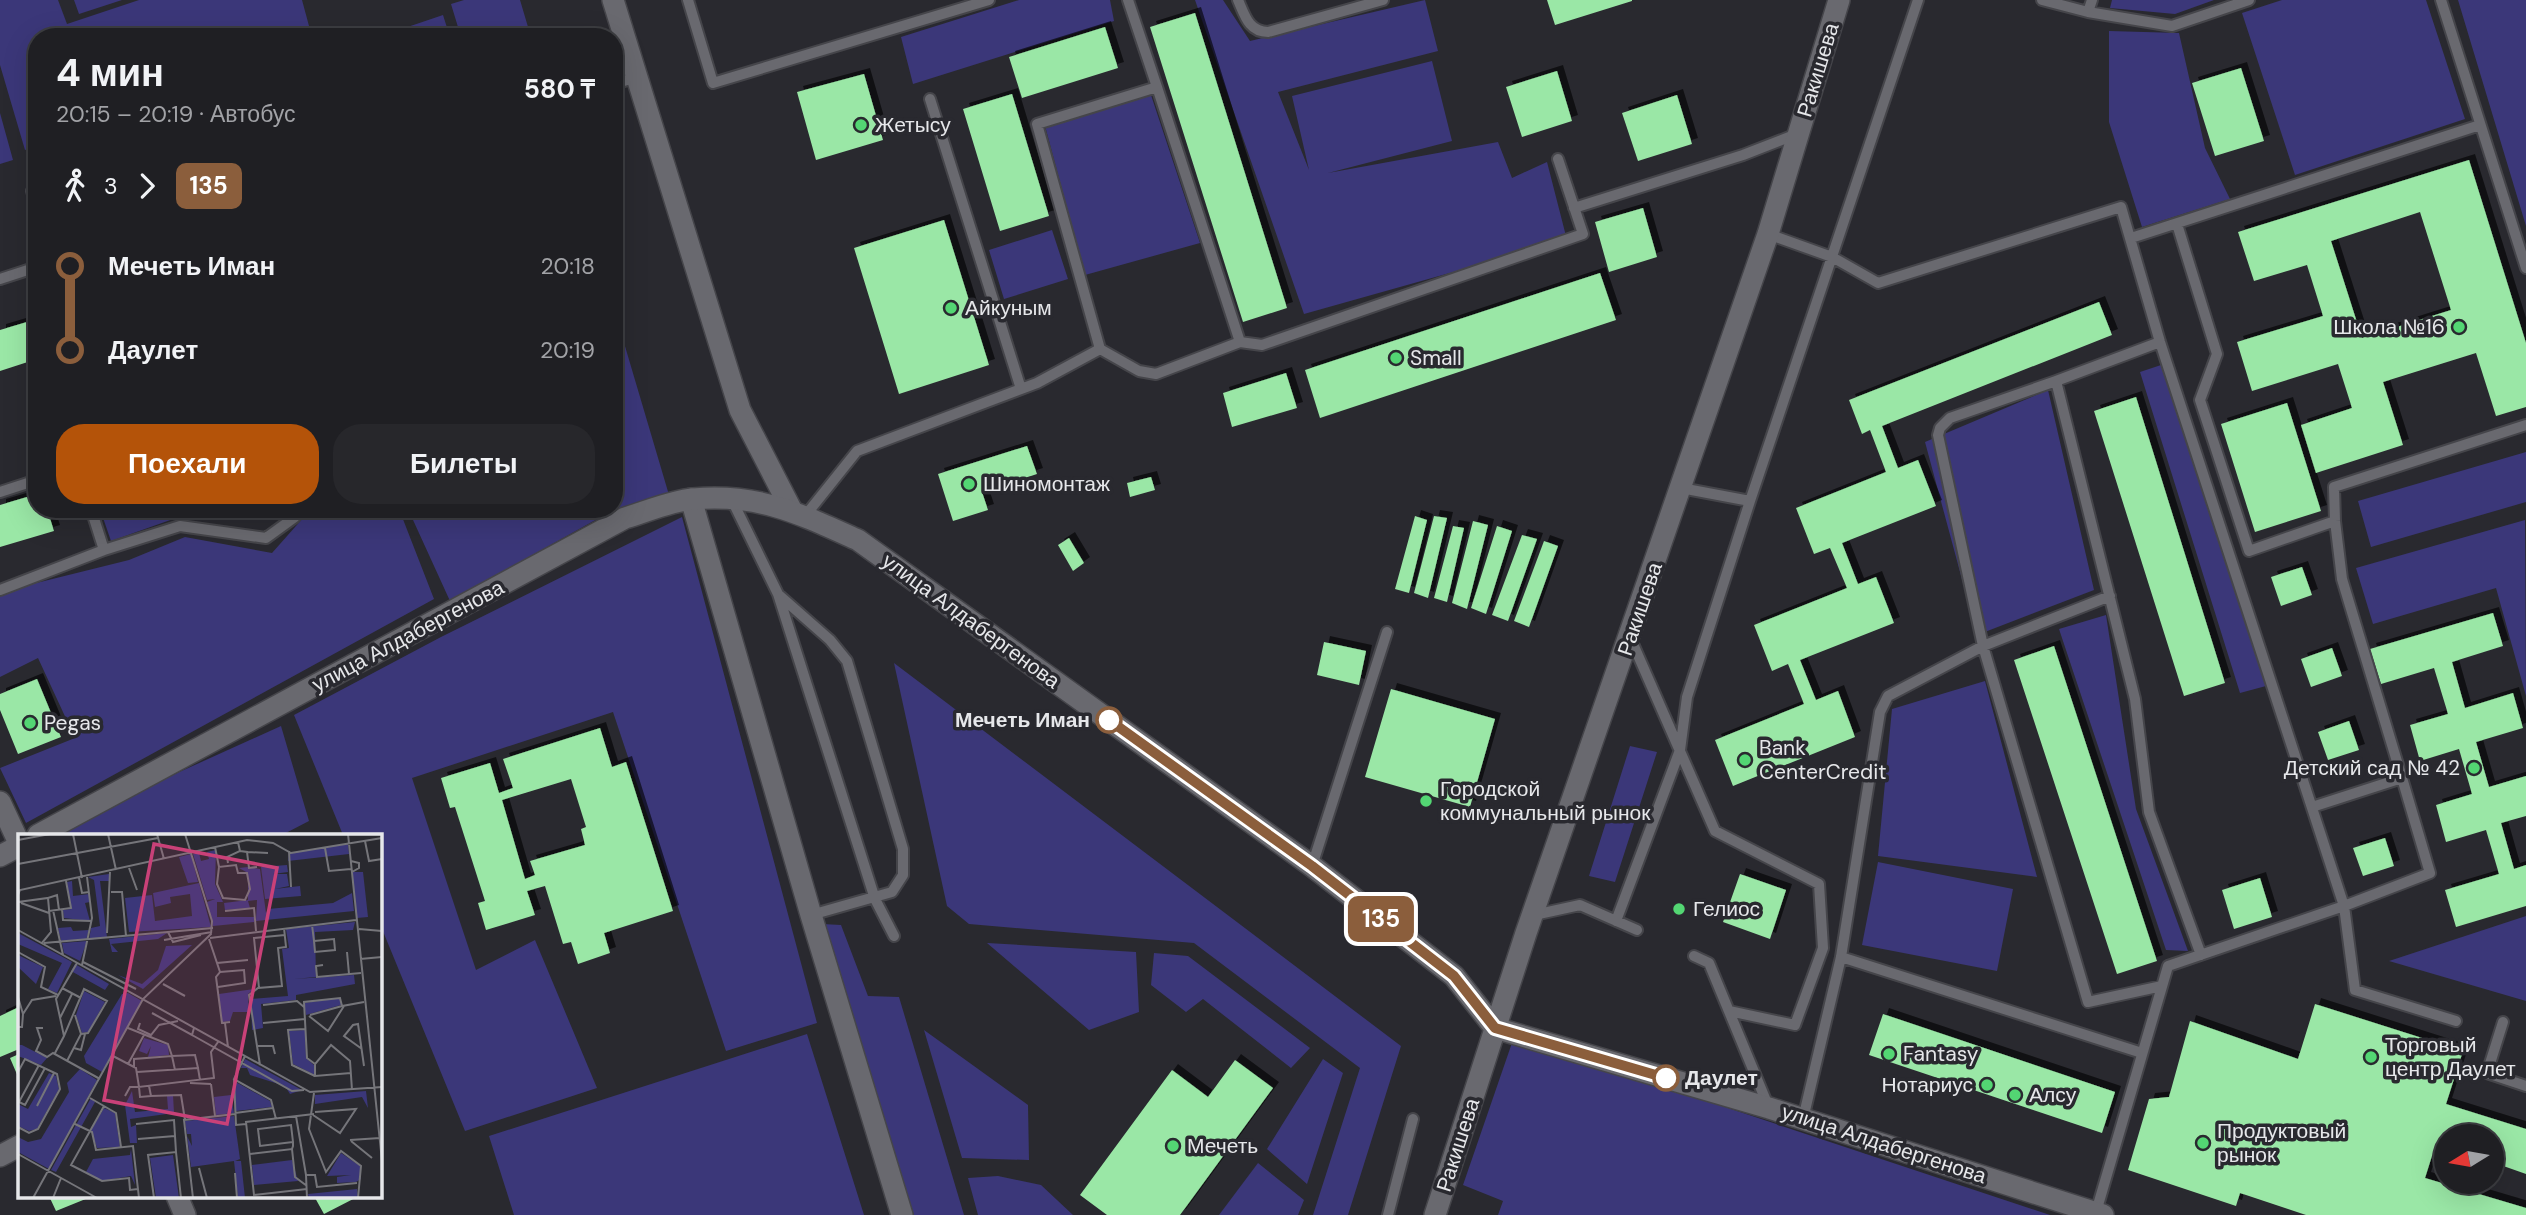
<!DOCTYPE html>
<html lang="ru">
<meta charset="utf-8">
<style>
body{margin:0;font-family:"DM Sans",sans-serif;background:#27272b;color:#f1f3f6;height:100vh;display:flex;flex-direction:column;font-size:26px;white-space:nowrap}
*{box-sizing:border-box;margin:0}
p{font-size:23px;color:#a1a2a6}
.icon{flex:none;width:38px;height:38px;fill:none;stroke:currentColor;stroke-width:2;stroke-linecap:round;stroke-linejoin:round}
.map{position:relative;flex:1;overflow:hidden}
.details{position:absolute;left:28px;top:28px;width:595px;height:490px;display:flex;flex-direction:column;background:#1f1f23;border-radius:28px;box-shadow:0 7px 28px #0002,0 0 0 2px #3c3d41}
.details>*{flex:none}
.badge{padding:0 14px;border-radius:10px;font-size:24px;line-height:46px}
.needle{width:46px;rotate:259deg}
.buttons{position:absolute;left:2434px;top:1124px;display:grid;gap:14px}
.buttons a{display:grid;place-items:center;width:70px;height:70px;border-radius:50%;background:#1f1f23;box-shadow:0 7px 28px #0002,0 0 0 2px #3c3d41;font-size:35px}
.map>.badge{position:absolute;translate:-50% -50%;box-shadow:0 0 0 4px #fff}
.legs{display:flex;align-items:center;gap:10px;height:77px;padding:0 28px;font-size:23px}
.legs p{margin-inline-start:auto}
.headline{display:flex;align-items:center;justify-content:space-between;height:119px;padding:0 28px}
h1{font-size:38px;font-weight:700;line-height:52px}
.cta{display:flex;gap:14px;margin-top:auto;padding:14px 28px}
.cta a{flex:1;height:80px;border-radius:28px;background:#b45309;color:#fff;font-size:28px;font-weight:700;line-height:80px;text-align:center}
.cta a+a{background:#27272b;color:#f1f3f6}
ul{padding:0 28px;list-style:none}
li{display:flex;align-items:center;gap:24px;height:84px;font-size:26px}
li i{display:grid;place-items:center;width:10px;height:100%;margin:0 9px;background:currentColor}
li i::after{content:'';width:18px;height:18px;margin:-9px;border:5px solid;border-radius:50%;background:#1f1f23}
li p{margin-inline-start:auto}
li:first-child i{background:linear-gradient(#0000 50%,currentColor 0)}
li:last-child i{background:linear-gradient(currentColor 50%,#0000 0)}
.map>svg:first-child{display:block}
.green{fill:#3b3779}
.building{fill:#9ae7a6;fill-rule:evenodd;filter:url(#shadow)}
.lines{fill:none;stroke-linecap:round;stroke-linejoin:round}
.service-casing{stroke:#45454a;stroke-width:14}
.minor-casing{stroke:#45454a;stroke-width:24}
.tertiary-casing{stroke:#45454a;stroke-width:24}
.service{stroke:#69696f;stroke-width:10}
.minor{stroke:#69696f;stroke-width:21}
.tertiary{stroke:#69696f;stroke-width:21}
.line-1-casing{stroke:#fff;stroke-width:16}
.line-1{stroke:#8b5e3c;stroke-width:10}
.poi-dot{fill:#53d673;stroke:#29292f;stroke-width:2.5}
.stop-1-dot{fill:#fff;stroke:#8b5e3c;stroke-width:3.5}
.labels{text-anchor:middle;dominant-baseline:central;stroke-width:7;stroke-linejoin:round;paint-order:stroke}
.street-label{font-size:21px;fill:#e6e7ea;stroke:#29292f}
.poi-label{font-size:21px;fill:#e6e7ea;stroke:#29292f;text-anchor:start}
.stop-label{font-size:21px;font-weight:bold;fill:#e6e7ea;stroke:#29292f;text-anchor:end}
.inset-road{fill:none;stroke:#75757a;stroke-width:2}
.view{fill:#c94178;fill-opacity:0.15;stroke:#c94178;stroke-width:3.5}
.inset-edge{fill:none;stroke:#e6e7ea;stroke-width:3.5}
</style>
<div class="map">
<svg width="2526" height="1215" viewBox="0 0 2526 1215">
<defs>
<filter id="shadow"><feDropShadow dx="6" dy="-6" stdDeviation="0" flood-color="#0009"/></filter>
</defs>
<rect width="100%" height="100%" fill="#29292f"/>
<path class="green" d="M0,0H58L67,24L139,0H302L312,37H37V146L25,150L0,65Z
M74,0H122L79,14Z
M464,0H520L531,37H461L451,4Z
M1019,0H1110L1114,21L913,84L901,37Z
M1195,0H1223L1250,41L1425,0L1438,51L1278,92L1309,170L1292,96L1432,61L1452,141L1328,173L1498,142L1512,178L1547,162L1567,240L1304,314Z
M2112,0H2214L2175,14L2110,8Z
M2282,0H2426L2465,119L2295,175L2242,13Z
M2458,0H2526V226Z
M443,15L450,37H378Z
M2109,31L2179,33L2205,148L2230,199L2142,227L2109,122Z
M1151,95L1200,243L1085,275L1045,126Z
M0,113L13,160L0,164Z
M1052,230L1068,279L1004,299L989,250Z
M614,309L669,495L608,513L450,601L408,509H614Z
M2164,364L2266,686L2240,693L2140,372Z
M2048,390L2094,590L1977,635L1925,442Z
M2526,452V502L2371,547L2358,501Z
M100,509H174L176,518L111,541Z
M311,509H399L434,599L26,823L0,768L75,738L38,658L0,677V592L129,560L185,537L272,553Z
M682,517L817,1023L726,1051L613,712L412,778L476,970L535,940L597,1088L465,1131L380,924V835H343L294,715L441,637Z
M2525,520L2526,696L2496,588L2373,624L2356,568Z
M2106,615L2136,809L2188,951L2166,950L2059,629Z
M894,663L1401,1046L1348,1215H1313L1360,1068L1194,943L969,924L947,906Z
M1985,681L2037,877L1878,856L1892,709Z
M281,726L309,821L282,835H40Z
M1630,746L1657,752L1615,882L1589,876Z
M1878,862L2013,889L1997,971L1862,945Z
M2526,916V1001L2389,961Z
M822,924L841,925L868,996L899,997L964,1215H914Z
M987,943L1136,952L1139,1012L1089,1030Z
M1154,953L1188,956L1310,1048L1291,1068L1203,999L1186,1012L1151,985Z
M924,1030L1028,1105L1029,1160L962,1158Z
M807,1034L864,1215H514L489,1136Z
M1514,1037L2050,1215H1498L1503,1201L1463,1185Z
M1323,1059L1343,1073L1307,1184L1267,1149Z
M1258,1163L1304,1200L1298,1215H1219Z
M998,1176L1041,1185L1073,1215H978L968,1178Z"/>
<path class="building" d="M1547,0H1632V1L1555,25Z
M1195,13L1287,308L1243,322L1150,27Z
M1105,27L1118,68L1022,98L1009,57Z
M2241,68L2264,141L2215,156L2192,83Z
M1557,71L1572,121L1522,137L1506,87Z
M864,74L883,140L816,160L797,92Z
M1012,94L1049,216L1000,231L963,109Z
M1677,95L1692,144L1638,161L1622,113Z
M2469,160L2526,343V407L2496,416L2476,353L2383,382L2403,445L2316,473L2301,425L2352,408L2338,364L2252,391L2237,342L2323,316L2307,265L2254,281L2238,232ZM2420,212L2451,310L2362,338L2331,241Z
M1643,208L1657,257L1609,272L1595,222Z
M944,220L989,365L899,394L854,248Z
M1600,273L1616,320L1320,418L1305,370Z
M2099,302L2112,335L1882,426L1898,468L1918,460L1936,506L1842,543L1858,584L1876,577L1894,623L1800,660L1816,700L1838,691L1855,737L1733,786L1715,740L1804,704L1788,664L1772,671L1754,625L1847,588L1830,548L1814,554L1796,508L1886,472L1870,430L1862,434L1849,400Z
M37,319V359L0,371V330Z
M1286,373L1297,408L1232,427L1223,393Z
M2136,397L2225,683L2184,696L2094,411Z
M2287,403L2321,511L2255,532L2221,424Z
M1027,446L1037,474L982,492L988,510L953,521L938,474Z
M1151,477L1155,490L1130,497L1127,483Z
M37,494V509H47L54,531L0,547V505Z
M259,509H286V510L262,518Z
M1415,516L1427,520L1409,593L1395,589Z
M1434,516L1447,518L1428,598L1414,593Z
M1473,521L1488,525L1467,609L1452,603Z
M1453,526L1464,528L1447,602L1434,598Z
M1497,526L1512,531L1486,614L1471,608Z
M1522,535L1537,539L1508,621L1492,615Z
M1069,538L1084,563L1073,571L1058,545Z
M1544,541L1558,546L1529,627L1514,621Z
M2302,567L2312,595L2281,606L2271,577Z
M2493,613L2503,646L2452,662L2465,708L2513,693L2523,728L2476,742L2489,787L2526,776V816L2501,823L2514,869L2526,865V906L2456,927L2445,890L2499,874L2486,830L2446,842L2436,805L2472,794L2459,749L2420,761L2410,725L2448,714L2434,668L2381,684L2370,649Z
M1324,642L1366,651L1359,685L1317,675Z
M2054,646L2157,961L2117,974L2014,660Z
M2332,648L2342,676L2311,687L2301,659Z
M37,679L61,737L18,754L0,710V694Z
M1391,689L1495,719L1470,807L1365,777Z
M2349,721L2359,750L2328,760L2318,732Z
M600,728L612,767L626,762L673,911L604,933L610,953L578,964L571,942L563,944L545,886L527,891L535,915L486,930L478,903L485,901L455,807L450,808L441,778L490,763L499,793L513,788L503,759ZM571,779L586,827L581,829L585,845L530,861L535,875L525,879L502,800Z
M2385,838L2394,866L2363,876L2353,848Z
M1740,874L1786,890L1770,939L1723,922Z
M2260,878L2272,917L2234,929L2222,890Z
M2315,1004L2463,1051L2446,1104L2526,1129V1174L2492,1162V1136H2446V1147L2436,1143L2425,1178L2526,1208V1215H2306L2240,1193L2236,1206L2128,1170L2149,1099L2169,1097L2190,1021L2298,1059Z
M19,1007V1049L0,1057V1016Z
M1883,1014L2115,1092L2102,1133L1869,1055Z
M19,1054V1079L10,1058Z
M1235,1060L1273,1088L1180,1215H1107L1080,1195L1172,1070L1208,1097Z
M49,1196H93L56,1211Z
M314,1196H359L324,1214Z"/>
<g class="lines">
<g class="service-casing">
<path id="service" d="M688,0L713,83L989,0
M1128,0L1157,87
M1238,0C1245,16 1249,32 1268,32L1383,0
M2042,0L2088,12L2092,0
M2441,0L2526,268
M2088,12L2172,26L2249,0
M614,84L637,77
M930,99L1021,389
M32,191L37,207
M1574,208L1743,155L1797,134
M2177,224L2217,354L2200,400L2249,551L2335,521
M1768,234L1832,257L1878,283L2121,207L2160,342L2344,906L2168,966L2096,1212
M2131,238L2480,125
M0,279L37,267
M1240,342L1157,87L1037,124L1100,349L1139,371L1156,374L1240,342L1262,345L1583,234L1558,159
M2160,342L2056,381L2135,699L2149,812L2201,955
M0,492L37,480
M732,500L778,594L875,899L894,936
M1750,501L1918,0
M805,516L857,451L1037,383L1100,349
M104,550L180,526L266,538L295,517V509
M0,590L104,550L91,509
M780,596L830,640L847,661L903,849V875L892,892L811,915
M2110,596L1983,646L2088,1002L2162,986
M1630,637L1715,831L1819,884L1823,948L1795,1025L1729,1011
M2402,778L2430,873L2344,906L2355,990L2456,1021
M2312,807L2402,778L2342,579L2335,521L2334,487L2526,425
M1312,866L1387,632
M1534,915L1580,905L1637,930
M1616,921L1680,750L1687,697L1750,501L1681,488
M1694,956L1709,963L1769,1108
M1841,957L2142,1053
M2503,1022L2487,1073L2526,1086
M1803,1119L1841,957L1880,712L1888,696L1983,646L1938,435L1940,428L1950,418L2056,381
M1388,1215L1413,1119"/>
</g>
<g class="minor-casing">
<path id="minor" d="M613,0L740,410L791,509
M691,499L811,915L902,1215
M0,1156L19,1146"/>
</g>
<g class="tertiary-casing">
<path id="tertiary" d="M0,802L19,843
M38,835L625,518C646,512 670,501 693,499C759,493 800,514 858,540L1312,866L1454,976L1495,1028L1769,1108L2103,1215
M0,856L19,846
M177,1196L185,1215
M1435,1215L1526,933L1768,234L1839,0"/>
</g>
<use href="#service" class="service"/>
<use href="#minor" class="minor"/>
<use href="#tertiary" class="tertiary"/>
</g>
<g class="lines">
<g class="line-1-casing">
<path id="line-1" d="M1109,720L1312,866L1454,976L1495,1028L1666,1078"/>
</g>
<use href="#line-1" class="line-1"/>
</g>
<g class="poi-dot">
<circle cx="861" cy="125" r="7"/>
<circle cx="951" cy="308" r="7"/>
<circle cx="2459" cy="327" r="7"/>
<circle cx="1396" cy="358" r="7"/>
<circle cx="969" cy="484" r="7"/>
<circle cx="30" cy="723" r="7"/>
<circle cx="1745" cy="760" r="7"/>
<circle cx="2474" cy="768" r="7"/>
<circle cx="1426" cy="801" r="7"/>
<circle cx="1679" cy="909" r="7"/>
<circle cx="1889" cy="1054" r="7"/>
<circle cx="2371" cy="1057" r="7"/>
<circle cx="1987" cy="1085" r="7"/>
<circle cx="2015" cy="1095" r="7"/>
<circle cx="2203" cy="1143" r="7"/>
<circle cx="1173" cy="1146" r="7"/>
</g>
<g class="stop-1-dot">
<circle cx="1109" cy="720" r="12"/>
<circle cx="1666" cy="1078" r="12"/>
</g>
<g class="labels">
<g class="street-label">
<text transform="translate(1818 70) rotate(-73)">Ракишева</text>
<text transform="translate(1640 609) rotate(-71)">Ракишева</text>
<text transform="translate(971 621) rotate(36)">улица Алдабергенова</text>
<text transform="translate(408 636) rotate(-28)">улица Алдабергенова</text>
<text transform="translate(1884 1144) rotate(18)">улица Алдабергенова</text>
<text transform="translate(1458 1145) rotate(-72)">Ракишева</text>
</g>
<g class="poi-label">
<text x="875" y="125">Жетысу</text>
<text x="965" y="308">Айкуным</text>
<text x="2445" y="327" text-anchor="end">Школа №16</text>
<text x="1410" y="358">Small</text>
<text x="983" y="484">Шиномонтаж</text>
<text x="44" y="723">Pegas</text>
<text x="1759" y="748">Bank<tspan x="1759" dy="24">CenterCredit</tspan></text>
<text x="2460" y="768" text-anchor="end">Детский сад № 42</text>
<text x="1440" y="789">Городской<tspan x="1440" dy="24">коммунальный рынок</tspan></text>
<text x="1693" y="909">Гелиос</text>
<text x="2385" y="1045">Торговый<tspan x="2385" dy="24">центр Даулет</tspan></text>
<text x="1903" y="1054">Fantasy</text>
<text x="1973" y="1085" text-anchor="end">Нотариус</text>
<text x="2029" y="1095">Алсу</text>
<text x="2217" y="1131">Продуктовый<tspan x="2217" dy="24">рынок</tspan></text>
<text x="1187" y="1146">Мечеть</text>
</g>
<g class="stop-label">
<text x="1090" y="720">Мечеть Иман</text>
<text x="1685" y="1078" text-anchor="start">Даулет</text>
</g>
</g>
<g transform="translate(18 834)">
<rect width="364" height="364" fill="#29292f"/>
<path d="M330,10L331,20L270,27L271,19ZM198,16L197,50L205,68H199V83H236V88L195,92L189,68L197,65L189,66L175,20L181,19L183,27L191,25L189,18ZM173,20L180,48L170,49L161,23ZM269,31L270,38L255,40H269L271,52L257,55L282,52L283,62L247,65L243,33ZM230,33L242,35L248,79L250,75L315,69L334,59L336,77L238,87L239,66L230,67L232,74L207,76L206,69L230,66V39L221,34ZM334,38H345L350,83L339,84ZM91,40V47H82L89,103L71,106L73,94L82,92L76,46L70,43ZM54,47L55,62L71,60L72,68L67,69L72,87L46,84L45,76L53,75L49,48ZM181,49L193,93L111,98L107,64L134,61L137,87L174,82L172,60L152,63L153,69L137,73L135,59ZM337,88L335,96L297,98L298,143L276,145L336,141L337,150L278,161V166L243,170L245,194L234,196L233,165L270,162L264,115L271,114L268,95ZM53,93L55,97L71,96L68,106L43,107L40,94ZM0,99L54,128L39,159L30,155L44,129L0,110ZM149,99L140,105L93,110L100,118H94L91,105ZM69,107L62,127L46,119L44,109ZM174,111L125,155L100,141L124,150L140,136L148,112ZM0,121L25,133L18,150L0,133ZM57,130L91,150L87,156L53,137ZM236,155L230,160L231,178H215L212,187L204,188L201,160ZM66,157L87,168L70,198L64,199L58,181ZM110,159L124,167L84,238L68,229L66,222L104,160ZM322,164L323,171L288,181L286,169ZM287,196L288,224L297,232V241L275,230L271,197ZM126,204L150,211L151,221L130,223L133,212L129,220L121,217ZM0,211H4L29,224L23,231L0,222ZM227,225L284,256L272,260L267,252L232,241L229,234H223ZM62,235L79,246L31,335L0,318V303L10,308L23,305L51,258L49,249ZM31,239L38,242L41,255L19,295L11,297L0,292V270L10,275ZM216,247L252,267L254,273L218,277ZM114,257L117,278L150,275L149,262L155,261L156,279L112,285L113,293L118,291L119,309H112L107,271ZM348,257L350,274L344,263L297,270V261ZM213,261L216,279L198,281L196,263ZM73,264L77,268L38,338L33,336ZM86,274L97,279L102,313L79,314L73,296ZM216,282L222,325L217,327H223L227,364H220L216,327L173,333L169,302L174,312L173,300H169L167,287ZM113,315L117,351L113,342L84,347L68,338L75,325L112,321ZM323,319L342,332L343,345L338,348L319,349V343L333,341L309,342ZM155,321L161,364H138L132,324ZM274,326L280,347L236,351L234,331ZM339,355L340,363L291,364L290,360Z" fill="#3b3779"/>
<path class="inset-road" d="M55,0L64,44M90,0L98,36M139,0L146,25M330,0L364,327M0,6L32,0M347,7L351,27L364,25M197,13L201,33L218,31L220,39H229L232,55L227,66L205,64L199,50L201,33M307,14L311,37L333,35M222,17L229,18L231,34L239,33M271,17L273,53M229,18L250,19M333,27L341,29V34L334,38M210,29L209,23L222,17L220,8M0,30L140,4M111,34L119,56M61,44L64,59L71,58M93,58H104L108,102M0,61L2,56L229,6L255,9L273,19L364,4M30,64L39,61L41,76M0,68L30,64L33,98L24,109M3,69L31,79M44,75L45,86L73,87M35,76L45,121M31,77L53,74L48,47M207,77L236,74L238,97M294,91L296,107L297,118L317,116L316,105L296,107M341,95L364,97M0,96L292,258L364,253M150,98L155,108L183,101M89,99L92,38M192,104L338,86M191,105L202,138L198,143L204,189L212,188M146,106L194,98M26,109L195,94M0,118L27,133L23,153L40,161M329,118L331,140M342,125L364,123M65,128L118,155M199,129L230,126M64,131L74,84L69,43M305,131L298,132L299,143L343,139M145,150L167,162M200,153L227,149L226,136L202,138M44,154L63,164M241,154L236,104L267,101M0,163L5,180L4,193H0M245,171L279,167L286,173M134,179L174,201L176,194M5,180L14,166L38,162M292,181L324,172M291,182L310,197L326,172M42,184L54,160M122,189L120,195L133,201L141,191L160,187M207,189L210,213M245,189L287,185M25,194H19L23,206L18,217L29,223L35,219L82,245M110,194L150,210L154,222L177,221L180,234M287,195L270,196L274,231L297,242M174,201L274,257L286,256M46,202L66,155L89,167L70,199L63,200M240,212H255L257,220M56,214L63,216L67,200M344,215L326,202L335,191L340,190L346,232M37,219L46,202L38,165L59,129M95,222L118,234L121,253L196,244L193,218L200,208M227,222L216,245L253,266L258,285M49,227L63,200L57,181M110,230L126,201M297,230L289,224L286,168L322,164L324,172L346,168M21,231L1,268L7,271L27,234M242,231L231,161L240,154L264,152L260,114L268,113L266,94M116,233V225L154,222L157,236M0,238L7,225L39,240L42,255L20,295L11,299L0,293M119,238L180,234L182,246M333,239L297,242V230L313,211L332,227L334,256M216,245L218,291L228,290M172,249L193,250M193,250L197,282M131,252L133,262L163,261L167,286M296,259L291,295L308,338L323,317L343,332L340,364M107,262L112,253H121L122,263L133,262M72,264L98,279L103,313M19,272L36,239M86,272L53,331L84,347L111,344L112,356L120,355M217,279L255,274M295,281L322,299L338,275L297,278M278,282L288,341M57,290L74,298L78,316L115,312L121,364M118,290L156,286L158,318M120,305L157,302M332,306L362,304M333,307L354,324M274,315L275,312V308L273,291L240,295L242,312L275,308M0,320L79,364M232,320L274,315L277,343L289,352M181,334L189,364M217,339L219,364M289,355L236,361L228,288L296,280M15,364L125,165L193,100L194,87L167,0M35,364L43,344M136,364L130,321L158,318L163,364M175,364L166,286L217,280M289,364L288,341H297L299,353L339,349"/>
<path class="view" d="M136,10L259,34L209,290L86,266Z"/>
<rect width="364" height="364" class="inset-edge"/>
</g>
</svg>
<div class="buttons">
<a><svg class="needle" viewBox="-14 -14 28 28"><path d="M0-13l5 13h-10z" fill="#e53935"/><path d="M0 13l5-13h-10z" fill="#a1a2a6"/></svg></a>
</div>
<b class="badge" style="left:1381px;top:919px;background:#8b5e3c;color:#fff">135</b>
<section class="details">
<div class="headline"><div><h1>4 мин</h1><p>20:15 – 20:19 · Автобус</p></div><b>580 ₸</b></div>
<div class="legs"><svg class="icon" aria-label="walk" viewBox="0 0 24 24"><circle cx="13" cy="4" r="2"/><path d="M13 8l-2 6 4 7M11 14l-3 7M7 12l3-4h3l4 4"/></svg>3<svg class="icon" aria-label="forward" viewBox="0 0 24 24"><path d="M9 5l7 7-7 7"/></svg><b class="badge" style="background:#8b5e3c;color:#fff">135</b></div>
<ul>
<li><i style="color:#8b5e3c"></i><b>Мечеть Иман</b><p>20:18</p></li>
<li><i style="color:#8b5e3c"></i><b>Даулет</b><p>20:19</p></li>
</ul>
<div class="cta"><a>Поехали</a><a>Билеты</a></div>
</section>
</div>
